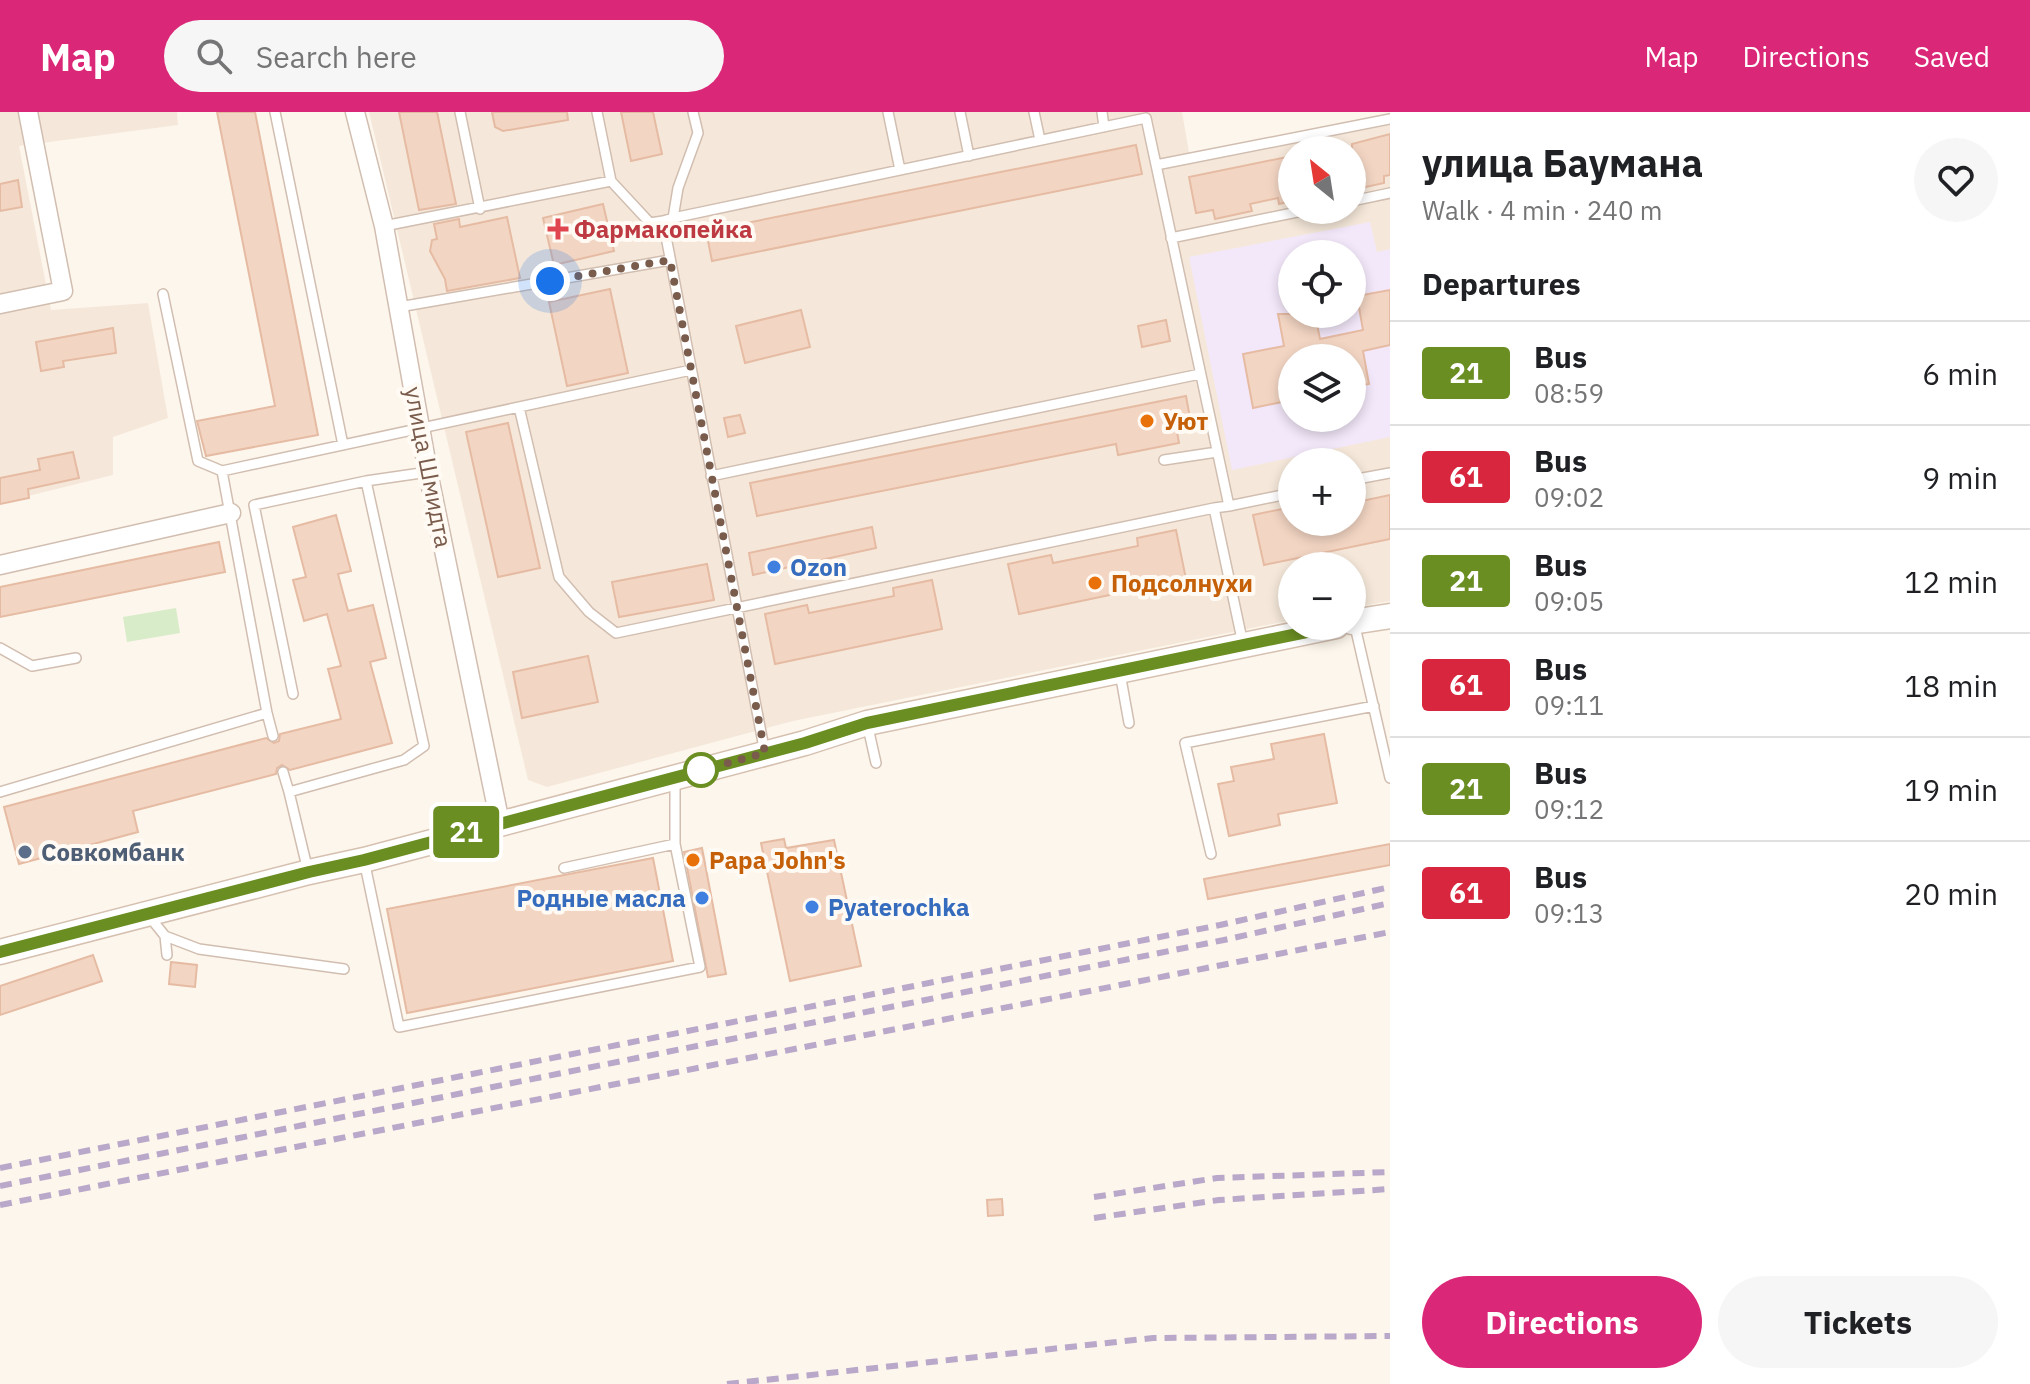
<!DOCTYPE html>
<meta charset="utf-8">
<style>
body{margin:0;font-family:"IBM Plex Sans",sans-serif;background:#f6f6f6;color:#202124;height:100vh;display:flex;flex-direction:column;font-size:30px;white-space:nowrap}
*{box-sizing:border-box;margin:0}
p{font-size:26px;color:#757577}
.icon{flex:none;width:44px;height:44px;fill:none;stroke:currentColor;stroke-width:2;stroke-linecap:round;stroke-linejoin:round}
.map{position:relative;flex:1;overflow:hidden}
.side{display:flex;flex-direction:column;background:#fff;width:640px}
.side>*{flex:none}
.badge{padding:0 16px;border-radius:6px;font-size:28px;line-height:52px}
.needle{width:52px;rotate:330deg}
.tools{position:absolute;left:1278px;top:24px;display:grid;gap:16px}
.tools a{display:grid;place-items:center;width:88px;height:88px;border-radius:50%;background:#fff;box-shadow:0 4px 12px #0003;font-size:40px}
.you{position:absolute;width:40px;height:40px;margin:-20px;border:6px solid #fff;border-radius:50%;background:#1a73e8;box-shadow:0 0 0 12px #1a73e833}
.map>.badge{position:absolute;translate:-50% -50%;box-shadow:0 0 0 4px #fff}
h2{padding:0 32px;font-size:30px;line-height:72px}
.round{display:grid;place-items:center;flex:none;width:84px;height:84px;border-radius:42px;background:#f6f6f6}
.summary{display:flex;align-items:center;justify-content:space-between;height:136px;padding:0 32px}
h1{font-size:38px;font-weight:700;line-height:60px}
.cta{display:flex;gap:16px;margin-top:auto;padding:16px 32px}
.cta a{flex:1;height:92px;border-radius:48px;background:#db2777;color:#fff;font-size:32px;font-weight:700;line-height:92px;text-align:center}
.cta a+a{background:#f6f6f6;color:#202124}
ul{padding:0;list-style:none}
li{display:flex;align-items:center;gap:24px;height:104px;padding:0 32px;border-top:2px solid #e0e0e0}
li div{flex:1}
li b{display:block;font-size:30px}
li em{font-style:normal}
li .badge{min-width:88px;font-weight:700;text-align:center}
header{display:flex;align-items:center;gap:48px;box-sizing:border-box;height:112px;padding:0 40px;background:#db2777;color:#fff}
header strong{font-size:38px}
nav{display:flex;gap:44px;margin-inline-start:auto;font-size:28px}
.search{width:560px;height:72px;background:#f6f6f6;display:flex;align-items:center;gap:20px;box-sizing:border-box;padding:0 28px;border-radius:44px;color:#757577;font-size:30px}
main{display:flex;flex:1;min-height:0}
.map>svg:first-child{display:block}
.residential{fill:#f5e8da;fill-rule:evenodd}
.education{fill:#f3e8fa;fill-rule:evenodd}
.green{fill:#d8ecc9}
.building{fill:#f3d5c3;stroke:#e6bba3;stroke-width:2}
.lines{fill:none;stroke-linecap:round;stroke-linejoin:round}
.lane-casing{stroke:#d1beb0;stroke-width:12}
.street-casing{stroke:#d1beb0;stroke-width:21}
.secondary-casing{stroke:#d6c0b0;stroke-width:27}
.lane{stroke:#fff;stroke-width:9}
.street{stroke:#fff;stroke-width:18}
.secondary{stroke:#fff;stroke-width:24}
.rail{stroke:#b9a8c9;stroke-width:6;stroke-dasharray:12 8;stroke-linecap:butt}
.line-casing{stroke:#fff;stroke-width:18}
.line{stroke:#6b8e23;stroke-width:12}
.walk{stroke:#7a5c4d;stroke-width:8;stroke-dasharray:0 14.4}
.health-dot{fill:#e0444e;stroke:#fffaf3;stroke-width:3}
.food-dot{fill:#e8710a;stroke:#fffaf3;stroke-width:3}
.shop-dot{fill:#3f7fe0;stroke:#fffaf3;stroke-width:3}
.stop-dot{fill:#fff;stroke:#6b8e23;stroke-width:4}
.service-dot{fill:#5c6f8a;stroke:#fffaf3;stroke-width:3}
.labels{text-anchor:middle;dominant-baseline:central;stroke-width:8;stroke-linejoin:round;paint-order:stroke}
.health-label{font-size:24px;font-weight:bold;fill:#be3a42;stroke:#fffaf3;text-anchor:start}
.food-label{font-size:24px;font-weight:bold;fill:#c56008;stroke:#fffaf3;text-anchor:start}
.street-label{font-size:24px;fill:#7a5c4d;stroke:#fffaf3}
.shop-label{font-size:24px;font-weight:bold;fill:#366cbe;stroke:#fffaf3;text-anchor:start}
.service-label{font-size:24px;font-weight:bold;fill:#4e5e75;stroke:#fffaf3;text-anchor:start}
</style>
<header>
<strong>Map</strong>
<div class="search"><svg class="icon" aria-label="search" viewBox="0 0 24 24"><circle cx="10" cy="10" r="6"/><path d="M15 15l6 6"/></svg>Search here</div>
<nav><a>Map</a><a>Directions</a><a>Saved</a></nav>
</header>
<main>
<div class="map">
<svg width="1390" height="1272" viewBox="0 0 1390 1272">
<rect width="100%" height="100%" fill="#fdf6ec"/>
<path class="residential" d="M0,0H177L178,13L19,34L51,198L148,191L168,306L113,325V363L0,391Z
M369,0H1182L1191,52L1390,13V489L1352,496V454H1292V508L793,609L547,675L528,668ZM1292,38H1352V98H1292ZM1292,142H1352V202H1292ZM1292,246H1352V306H1292ZM1292,350H1352V410H1292Z"/>
<path class="education" d="M1370,110L1377,140L1390,137V325L1232,358L1189,145ZM1292,142H1352V202H1292ZM1292,246H1352V306H1292Z"/>
<path class="green" d="M176,496L180,521L127,530L123,505Z"/>
<path class="building" d="M217,0H255L318,323L206,344L197,309L275,294Z
M399,0H437L456,92L419,98Z
M492,0H567L568,8L503,19L495,15Z
M621,0H653L662,42L631,49Z
M1390,22V63L1384,64V71L1352,78V32Z
M1136,33L1142,62L712,149L706,119Z
M1292,44V89L1279,92L1278,86L1250,92L1252,99L1215,107L1213,98L1196,101L1189,65Z
M18,68L22,95L0,99V72Z
M603,92L614,139L554,153L543,106Z
M507,105L520,166L447,179L445,167L430,139L432,128L437,127L434,112L459,107L460,115Z
M610,177L628,261L567,274L549,190Z
M1390,178V233L1363,239L1369,272L1352,275V246H1292V253L1286,254L1292,288L1253,296L1243,242L1284,234L1278,202H1315L1320,227L1363,218L1357,184Z
M801,198L810,235L745,251L736,214Z
M1166,208L1170,229L1142,235L1138,214Z
M113,216L116,241L63,249L64,255L41,259L36,230Z
M1186,284L1192,317L1177,320L1179,331L1118,343L1116,332L757,404L750,371Z
M740,303L745,321L728,325L724,306Z
M508,311L540,456L498,465L466,320Z
M73,340L79,366L28,377L29,386L0,392V366L40,358L38,347Z
M1390,383V427L1264,453L1253,403L1292,395V410H1352V391Z
M336,403L351,459L338,462L348,499L373,493L386,546L370,550L392,631L290,658L282,653L277,656L276,662L133,699L138,720L19,752L4,695L266,626L274,631L279,629L280,622L341,607L328,557L341,554L327,502L304,509L293,468L306,465L293,415Z
M872,415L876,436L753,463L749,441Z
M1176,418L1186,467L1019,502L1008,452L1051,443L1053,451L1138,434L1137,426Z
M219,430L225,460L0,505V475Z
M707,452L714,488L619,505L612,470Z
M932,468L942,517L775,552L765,502L807,493L809,501L894,484L893,476Z
M588,544L598,590L522,606L513,560Z
M1324,622L1337,691L1278,702L1280,713L1229,724L1218,672L1234,669L1231,655L1274,647L1271,632Z
M784,727L786,736L834,728L861,854L790,869L761,731Z
M1390,732V753L1208,787L1204,767Z
M702,736L726,862L708,865L684,740Z
M653,746L673,849L407,901L387,797Z
M93,843L102,869L0,903V874Z
M171,850L197,853L195,875L169,872Z
M1002,1087L1003,1103L988,1104L987,1088Z"/>
<g class="lines">
<g class="lane-casing">
<path id="lane" d="M275,0L343,333
M460,0L480,97
M597,0L611,69
M888,0L900,58
M960,0L969,44
M1034,0L1040,28
M1102,0L1104,15
M1156,53L1390,7
M1352,89L1390,81
M673,106L678,76L698,21L693,0
M384,114L611,69L650,111L663,109
M1171,126L1307,98
M163,182L198,349L222,359
M399,195L670,148
M519,295L559,465L589,500L616,521L1214,396
M1164,348L1217,340
M711,364L1200,262
M1352,368L1390,361
M1229,394L1292,381
M1354,510L1390,666
M0,536L32,554L76,546
M1120,561L1129,611
M293,582L254,393L366,369L428,360
M267,601L273,624
M867,611L876,651
M765,641L663,109L673,106L1146,6L1229,394L1214,396L1243,532
M283,660L289,680
M0,680L267,601L222,359L691,258
M1211,742L1185,631L1374,594
M364,748L399,915L700,855L675,732V666
M564,756L675,732
M308,759L289,680L404,648L424,634L366,369
M149,804L165,824L199,837L344,857
M165,824L167,843"/>
</g>
<g class="street-casing">
<path id="street" d="M355,0L384,114L428,360L500,711
M0,192L63,179L28,0
M0,453L231,401"/>
</g>
<g class="secondary-casing">
<path id="secondary" d="M1352,510L1390,504
M0,840L309,760L364,748L805,631L867,611L1336,514"/>
</g>
<use href="#lane" class="lane"/>
<use href="#street" class="street"/>
<use href="#secondary" class="secondary"/>
<path class="rail" d="M0,1056L1220,813L1390,775
M0,1074L1224,828L1390,791
M1094,1085L1217,1066L1390,1060
M0,1093L1390,820
M1094,1106L1219,1088L1390,1077
M727,1272L1153,1226L1390,1224"/>
</g>
<g class="lines">
<g class="line-casing">
<path id="line" d="M0,840L309,760L364,748L805,631L867,611L1336,514"/>
</g>
<use href="#line" class="line"/>
<path class="walk" d="M550,169L670,148L765,641L701,658"/>
</g>
<path class="health-dot" d="M554 105h8v8h8v8h-8v8h-8v-8h-8v-8h8z"/>
<g class="food-dot">
<circle cx="1147" cy="309" r="8"/>
<circle cx="1095" cy="471" r="8"/>
<circle cx="693" cy="748" r="8"/>
</g>
<g class="shop-dot">
<circle cx="774" cy="455" r="8"/>
<circle cx="702" cy="786" r="8"/>
<circle cx="812" cy="795" r="8"/>
</g>
<circle class="stop-dot" cx="701" cy="658" r="16"/>
<circle class="service-dot" cx="25" cy="740" r="8"/>
<g class="labels">
<g class="health-label">
<text x="574" y="117">Фармакопейка</text>
</g>
<g class="food-label">
<text x="1163" y="309">Уют</text>
<text x="1111" y="471">Подсолнухи</text>
<text x="709" y="748">Papa John's</text>
</g>
<g class="street-label">
<text transform="translate(429 355) rotate(79)">улица Шмидта</text>
</g>
<g class="shop-label">
<text x="790" y="455">Ozon</text>
<text x="686" y="786" text-anchor="end">Родные масла</text>
<text x="828" y="795">Pyaterochka</text>
</g>
<g class="service-label">
<text x="41" y="740">Совкомбанк</text>
</g>
</g>
</svg>
<div class="tools">
<a><svg class="needle" viewBox="-14 -14 28 28"><path d="M0-13l5 13h-10z" fill="#e53935"/><path d="M0 13l5-13h-10z" fill="#757577"/></svg></a>
<a><svg class="icon" aria-label="locate" viewBox="0 0 24 24"><circle cx="12" cy="12" r="6"/><path d="M12 2v4M12 18v4M2 12h4M18 12h4"/></svg></a>
<a><svg class="icon" aria-label="layers" viewBox="0 0 24 24"><path d="M12 4l9 5-9 5-9-5zM3 14l9 5 9-5"/></svg></a>
<a>+</a>
<a>−</a>
</div>
<div class="you" style="left:550px;top:169px"></div>
<b class="badge" style="left:466px;top:720px;background:#6b8e23;color:#fff">21</b>
</div>
<section class="side">
<div class="summary"><div><h1>улица Баумана</h1><p>Walk · 4 min · 240 m</p></div><a class="round"><svg class="icon" aria-label="heart" viewBox="0 0 24 24"><path d="M12 20l-8-8c-3-5 5-10 8-4 3-6 11-1 8 4z"/></svg></a></div>
<h2>Departures</h2>
<ul>
<li><span class="badge" style="background:#6b8e23;color:#fff">21</span><div><b>Bus</b><p>08:59</p></div><em>6 min</em></li>
<li><span class="badge" style="background:#d7263d;color:#fff">61</span><div><b>Bus</b><p>09:02</p></div><em>9 min</em></li>
<li><span class="badge" style="background:#6b8e23;color:#fff">21</span><div><b>Bus</b><p>09:05</p></div><em>12 min</em></li>
<li><span class="badge" style="background:#d7263d;color:#fff">61</span><div><b>Bus</b><p>09:11</p></div><em>18 min</em></li>
<li><span class="badge" style="background:#6b8e23;color:#fff">21</span><div><b>Bus</b><p>09:12</p></div><em>19 min</em></li>
<li><span class="badge" style="background:#d7263d;color:#fff">61</span><div><b>Bus</b><p>09:13</p></div><em>20 min</em></li>
</ul>
<div class="cta"><a>Directions</a><a>Tickets</a></div>
</section>
</main>
